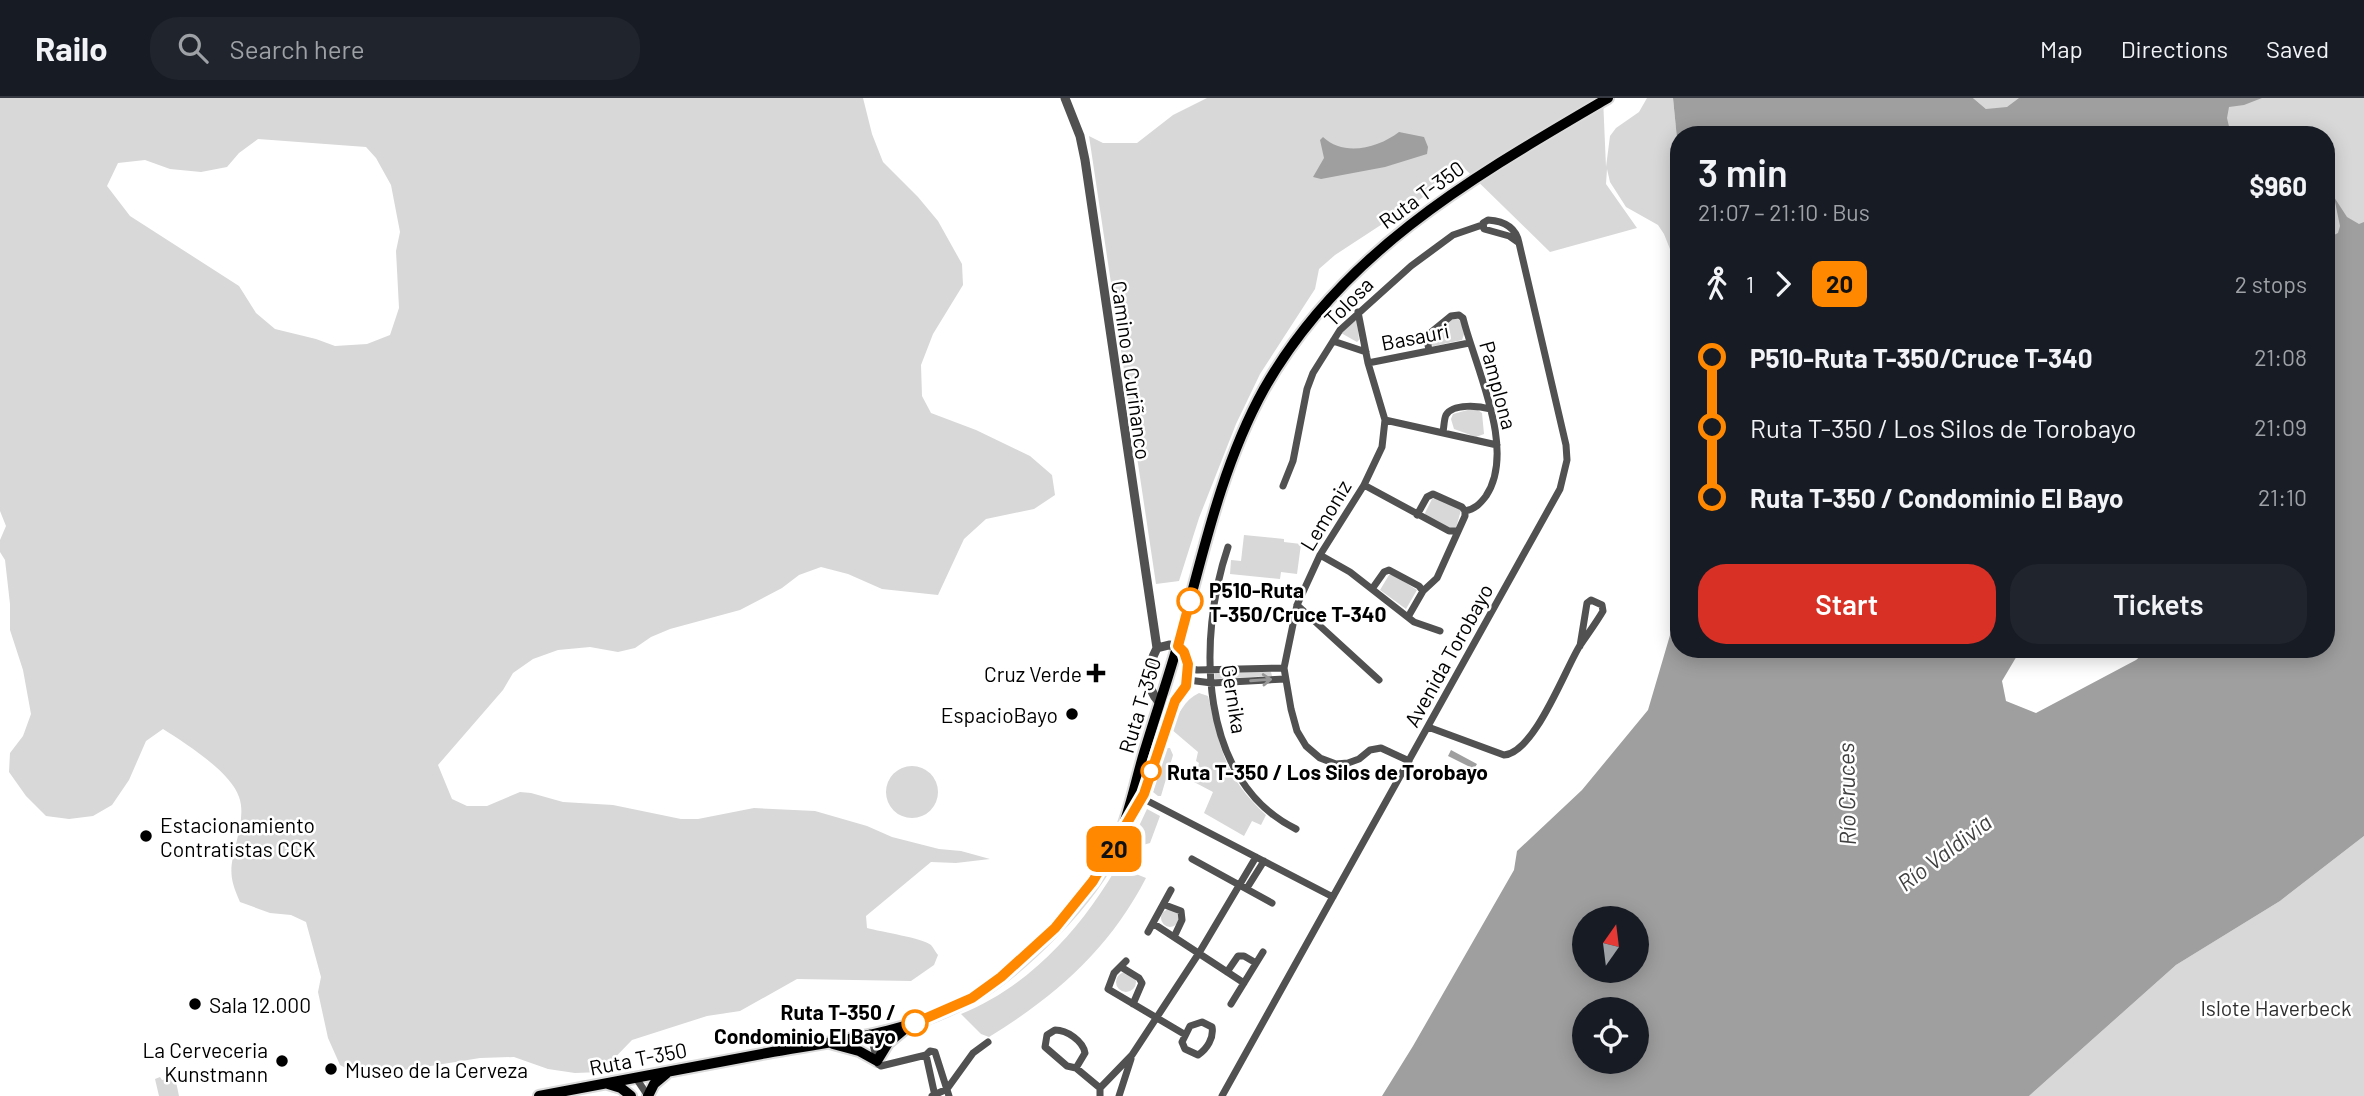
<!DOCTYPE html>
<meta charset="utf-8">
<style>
body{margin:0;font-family:Barlow,sans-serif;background:#20242c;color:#f1f3f6;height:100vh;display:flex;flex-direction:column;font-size:26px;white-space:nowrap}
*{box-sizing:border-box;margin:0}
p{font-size:23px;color:#9ea1a6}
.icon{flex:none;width:38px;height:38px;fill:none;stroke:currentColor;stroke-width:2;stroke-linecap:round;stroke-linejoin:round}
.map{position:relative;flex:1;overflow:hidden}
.sheet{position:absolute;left:1670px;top:28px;width:665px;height:532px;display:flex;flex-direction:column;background:#171b24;border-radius:28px;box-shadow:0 4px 18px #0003}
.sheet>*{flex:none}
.badge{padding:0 14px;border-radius:10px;font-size:24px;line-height:46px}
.needle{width:46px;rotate:14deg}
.tools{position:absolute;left:1572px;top:808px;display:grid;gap:14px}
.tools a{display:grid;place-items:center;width:77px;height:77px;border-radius:50%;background:#171b24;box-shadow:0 4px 18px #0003;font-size:35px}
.map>.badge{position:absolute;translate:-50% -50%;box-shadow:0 0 0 4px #fff}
.legs{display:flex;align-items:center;gap:10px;height:77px;padding:0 28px;font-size:23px}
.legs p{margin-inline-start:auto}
.overview{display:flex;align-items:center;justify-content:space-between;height:119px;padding:0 28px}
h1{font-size:38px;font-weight:600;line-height:52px}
.button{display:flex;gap:14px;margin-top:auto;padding:14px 28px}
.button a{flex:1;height:80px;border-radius:28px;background:#d93025;color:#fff;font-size:28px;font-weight:600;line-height:80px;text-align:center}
.button a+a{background:#20242c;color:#f1f3f6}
ul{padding:0 28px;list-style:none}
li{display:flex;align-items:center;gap:24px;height:70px;font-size:26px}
li i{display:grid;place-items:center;width:10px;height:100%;margin:0 9px;background:currentColor}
li i::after{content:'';width:18px;height:18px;margin:-9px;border:5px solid;border-radius:50%;background:#171b24}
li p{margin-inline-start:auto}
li:first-child i{background:linear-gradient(#0000 50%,currentColor 0)}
li:last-child i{background:linear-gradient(currentColor 50%,#0000 0)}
header{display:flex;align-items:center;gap:42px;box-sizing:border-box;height:98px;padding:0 35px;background:#171b24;border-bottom:2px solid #363941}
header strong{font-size:33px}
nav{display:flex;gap:38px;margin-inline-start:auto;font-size:24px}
.search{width:490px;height:63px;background:#20242c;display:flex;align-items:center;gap:18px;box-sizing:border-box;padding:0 24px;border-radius:28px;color:#9ea1a6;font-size:26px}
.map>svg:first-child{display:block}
.green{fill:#d8d8d8;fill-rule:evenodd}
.water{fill:#9f9f9f;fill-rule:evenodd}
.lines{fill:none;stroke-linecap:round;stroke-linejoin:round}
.primary-casing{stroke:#dbdbdb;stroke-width:14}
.minor{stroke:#515151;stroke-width:7}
.tertiary{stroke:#515151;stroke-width:9}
.primary{stroke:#000;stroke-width:10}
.oneway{stroke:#979797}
.line-1-casing{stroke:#fff;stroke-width:16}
.line-1{stroke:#f80;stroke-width:10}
.stop-1-dot{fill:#fff;stroke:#f80;stroke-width:3.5}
.poi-dot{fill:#000;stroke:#fff;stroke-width:2.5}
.labels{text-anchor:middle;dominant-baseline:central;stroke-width:5;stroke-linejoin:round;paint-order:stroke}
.street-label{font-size:21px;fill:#000;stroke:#fff}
.stop-label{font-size:21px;font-weight:bold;fill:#000;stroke:#fff;text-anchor:start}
.poi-label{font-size:21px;fill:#000;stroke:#fff;text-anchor:end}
.park-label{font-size:21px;fill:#2f2f2f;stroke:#fff}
.water-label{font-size:23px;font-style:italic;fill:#404040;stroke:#fff}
</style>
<header>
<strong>Railo</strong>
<div class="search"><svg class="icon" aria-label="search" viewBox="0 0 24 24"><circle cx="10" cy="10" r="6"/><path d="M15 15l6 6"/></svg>Search here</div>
<nav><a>Map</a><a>Directions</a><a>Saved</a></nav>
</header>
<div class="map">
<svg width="2364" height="998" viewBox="0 0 2364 998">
<rect width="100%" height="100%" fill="#fff"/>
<path class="green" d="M0,0H863L872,36L883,64L918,99L938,123L962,166L963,187L933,236L921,267L922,298L931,315L976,332L1030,358L1052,377L1055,397L1034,411L986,421L964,441L938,497L882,491L848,476L821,469L799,477L782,490L740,512L670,531L651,539L635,550L618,554L590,549L558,552L533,561L513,575L503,592L438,667L452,701L467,708H487L520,694L531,695L563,704L613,707L681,721H698L754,710L815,713L867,728L892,739L939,751L961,753L990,761L956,765L931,764L866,818L867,830C881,834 923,840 931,847C932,848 937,856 938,857L934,867L911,883L797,881L740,913L707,918L632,942L601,974L575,975L548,971L514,959L480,960L412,971L357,976L340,967L328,940L318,894L321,879L306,824L291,817L270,815L240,804C228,777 230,770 237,742C240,728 244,713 239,699C231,674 185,645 163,631L146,643L129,682L112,707L93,718L69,721L46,718L26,698L9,674L10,655L23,638L31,616L23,572L10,532V506L5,462L0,454V442L6,428L0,413ZM258,41L366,49L376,60L391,87L400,134L396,153L399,210L390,237L367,246L335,248L316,241L275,231L256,215L239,188L130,118L107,88L118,65L145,62L170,71L201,74L227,69L239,55Z
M1207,0H1603L1606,69L1610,38L1616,30L1639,14L1647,0H1673L1678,51V171L1664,136L1658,127L1626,109L1610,84L1607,71L1606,86L1637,130L1550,154L1463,69L1419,102L1335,157L1319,171L1315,191L1260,276L1236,326L1199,420L1179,483L1156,486L1089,38L1103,45H1137L1173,17Z
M1973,0H2364V127L2326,145V37H2002L1986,11Z
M1452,220L1461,222L1464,236L1462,242L1434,248L1431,247V238Z
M1355,223H1357L1359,242L1357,244L1341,235Z
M1475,310L1482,315L1484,336L1476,339L1454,331L1451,321L1453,316Z
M1435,400L1461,412L1456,430L1449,431L1426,418L1425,415L1432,401Z
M1244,437L1284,441V444L1301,446L1297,476L1281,474L1280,481L1230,476L1231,462L1241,463Z
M1392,476L1417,492L1406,511L1380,492L1389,477Z
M1214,573L1271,574L1272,578L1215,581Z
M1199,595L1208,598C1221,652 1224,678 1266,717L1261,727L1252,723L1244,738L1204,715L1213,694L1194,684L1199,665L1196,663L1198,654L1171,631C1178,617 1184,602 1199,595Z
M1166,650H1170L1173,657L1161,698H1158L1153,694Z
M886 694a26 26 0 1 1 52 0a26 26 0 1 1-52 0Z
M1147,711L1160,718L1150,745L1143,747L1131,774L1146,780C1110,850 1056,898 989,939L981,936L961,916C1050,880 1109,795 1147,711Z
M2364,738V998H2029L2176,867L2280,803Z
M1161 820a9 9 0 1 1 18 0a9 9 0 1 1-18 0Z
M1116 884a10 10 0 1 1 20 0a10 10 0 1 1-20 0Z
M160,979L162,982L175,979L179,998H159L155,981Z"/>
<path class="water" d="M1673,0H1973L1986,11L2007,9L2019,0H2262L2244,7L2229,9L2227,20L2231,37H1678V51Z
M1399,34L1424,39L1428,49L1427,56L1385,69L1321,81L1313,79L1324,60L1320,42L1323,39C1344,59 1378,50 1399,34Z
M2334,99L2347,119L2359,126L2364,124V738L2280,803L2176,867L2029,998H1382L1413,948L1514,772L1517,753L1582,692L1648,612L1678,510V551H2021L2002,583L2006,603L2036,615L2136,562L2149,551H2326V141L2338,135L2340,128ZM1584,821H1636V873H1584ZM1584,912H1636V964H1584Z
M1451,652L1477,666L1474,671L1448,658Z"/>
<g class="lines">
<g class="primary-casing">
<path id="primary" d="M1127,727L1142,700
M833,946L859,953L877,963L888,945L906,930
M608,986L621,990L631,998
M539,998C615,984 691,969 767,955C834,943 908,936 968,902C1020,873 1091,802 1116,747C1129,718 1135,685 1144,655C1157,612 1172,569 1184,525C1205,446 1224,363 1264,291C1343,152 1475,78 1608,0
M648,998L654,986L666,976"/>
</g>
<path class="minor" d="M1488,122C1504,123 1516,129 1519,145L1509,138L1484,131L1483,125Z
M1358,214L1368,265L1385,322L1382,349L1364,387L1320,457L1297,507L1284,570L1291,611L1297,633L1306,648L1320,660L1336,666L1348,665L1359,661L1370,652L1381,650L1409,663
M1333,243L1366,254
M1429,252L1427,242L1429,236L1451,218L1459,217L1463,220C1475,269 1517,352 1486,398C1480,406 1475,411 1465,413
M1368,265L1469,245
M1385,322L1497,347
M1443,334C1444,329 1444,321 1446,317C1453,305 1480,308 1490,311
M1364,387L1449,433H1458
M1283,388L1293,363L1307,291L1313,275L1340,232L1411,168L1453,137L1482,127
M1417,417L1427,399L1433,396L1462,409L1465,413
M1228,449C1197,540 1198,683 1296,731
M1320,457L1350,474L1414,524L1440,533
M1372,491L1384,474L1389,472L1419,488L1423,493
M1297,507L1379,582
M1408,519L1423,493L1437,480L1465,418V413
M1178,548C1194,563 1191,587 1175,603L1142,700L1333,799
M1188,570L1197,572L1284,570
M1188,582L1212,585L1285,581
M1428,629L1504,657C1534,655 1564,574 1579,549C1587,537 1596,525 1603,513L1602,507L1591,502L1587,505L1580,548
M1192,761L1272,805
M1247,790L1264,763
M1165,807L1181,813L1182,822L1174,839
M1154,826L1244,885
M1148,834L1171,792
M1126,863L1114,875L1108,891L1184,936
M1121,869L1139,880L1142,885L1133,906
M1227,874L1238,858H1244L1256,865
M1231,906L1263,854
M1202,924L1212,929C1214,940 1207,951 1198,957L1185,951L1182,944L1190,928Z
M1055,932C1067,932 1083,943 1085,955L1076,970L1067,968L1045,949L1047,937Z
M870,935L878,966L881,968L926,957L930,953L935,954L949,998
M926,957L935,998
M1076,970L1100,990
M636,980L648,998
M932,998L947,991L973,955L988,944
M1100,998V990L1132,957L1199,855L1256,759
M1119,998L1131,961
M1222,998L1560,391L1567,362L1566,347L1519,145"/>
<path class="tertiary" d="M1065,0L1080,38L1085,62L1157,550C1148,567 1145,590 1159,604
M1157,550L1169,547L1178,548"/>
<use href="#primary" class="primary"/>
</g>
<defs><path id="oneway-shaft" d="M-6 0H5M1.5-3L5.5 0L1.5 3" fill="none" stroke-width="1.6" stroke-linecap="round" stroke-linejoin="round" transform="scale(1.75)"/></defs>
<use class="oneway" href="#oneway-shaft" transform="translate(1261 582) rotate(-4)"/>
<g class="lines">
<g class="line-1-casing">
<path id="line-1" d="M915,925L972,900L1001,879L1055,830L1093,783L1144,696L1175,603L1186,588L1188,566L1184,554L1178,548L1190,503"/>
</g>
<use href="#line-1" class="line-1"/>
</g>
<g class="stop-1-dot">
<circle cx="1190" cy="503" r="12"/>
<circle cx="1151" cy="673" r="9"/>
<circle cx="915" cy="925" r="12"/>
</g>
<g class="poi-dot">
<path d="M1092.5 564.5h7v7h7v7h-7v7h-7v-7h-7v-7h7z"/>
<circle cx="1072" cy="616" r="7"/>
<circle cx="146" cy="738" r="7"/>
<circle cx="195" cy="906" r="7"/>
<circle cx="282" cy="963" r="7"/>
<circle cx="331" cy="971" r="7"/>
</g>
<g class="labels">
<g class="street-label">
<text transform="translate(1421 96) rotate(-36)">Ruta T-350</text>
<text transform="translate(1348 203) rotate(-45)">Tolosa</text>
<text transform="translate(1415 238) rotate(-11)">Basauri</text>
<text transform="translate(1132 272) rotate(82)">Camino a Curiñanco</text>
<text transform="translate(1499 287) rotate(75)">Pamplona</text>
<text transform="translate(1325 417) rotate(-59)">Lemoniz</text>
<text transform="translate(1448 557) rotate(-61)">Avenida Torobayo</text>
<text transform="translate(1235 601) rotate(81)">Gernika</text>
<text transform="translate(1139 607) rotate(-73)">Ruta T-350</text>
<text transform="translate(638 960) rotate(-11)">Ruta T-350</text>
</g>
<g class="stop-label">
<text x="1209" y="491">P510-Ruta<tspan x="1209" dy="24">T-350/Cruce T-340</tspan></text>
<text x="1167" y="673">Ruta T-350 / Los Silos de Torobayo</text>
<text x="896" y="913" text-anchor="end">Ruta T-350 /<tspan x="896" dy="24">Condominio El Bayo</tspan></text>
</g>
<g class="poi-label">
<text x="1082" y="575">Cruz Verde</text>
<text x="1058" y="616">EspacioBayo</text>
<text x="160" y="726" text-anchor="start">Estacionamiento<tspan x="160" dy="24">Contratistas CCK</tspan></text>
<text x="209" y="906" text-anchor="start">Sala 12.000</text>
<text x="268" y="951">La Cerveceria<tspan x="268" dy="24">Kunstmann</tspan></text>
<text x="345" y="971" text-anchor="start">Museo de la Cerveza</text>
</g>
<g class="park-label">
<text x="2276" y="909">Islote Haverbeck</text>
</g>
<g class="water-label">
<text transform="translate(1846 696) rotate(-91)">Río Cruces</text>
<text transform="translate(1944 754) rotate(-37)">Río Valdivia</text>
</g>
</g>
</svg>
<div class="tools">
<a><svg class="needle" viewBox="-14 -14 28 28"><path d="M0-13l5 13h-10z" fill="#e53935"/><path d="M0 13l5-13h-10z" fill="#9ea1a6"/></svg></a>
<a><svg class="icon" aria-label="locate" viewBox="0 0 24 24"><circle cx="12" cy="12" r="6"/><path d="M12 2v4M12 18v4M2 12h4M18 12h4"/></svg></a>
</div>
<b class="badge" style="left:1114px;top:751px;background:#f80;color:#111">20</b>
<section class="sheet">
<div class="overview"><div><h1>3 min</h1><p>21:07 – 21:10 · Bus</p></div><b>$960</b></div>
<div class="legs"><svg class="icon" aria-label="walk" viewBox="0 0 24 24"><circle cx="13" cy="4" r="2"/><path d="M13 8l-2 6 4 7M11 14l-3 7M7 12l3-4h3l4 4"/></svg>1<svg class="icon" aria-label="forward" viewBox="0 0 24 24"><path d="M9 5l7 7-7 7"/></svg><b class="badge" style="background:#f80;color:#111">20</b><p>2 stops</p></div>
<ul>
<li><i style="color:#f80"></i><b>P510-Ruta T-350/Cruce T-340</b><p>21:08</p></li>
<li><i style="color:#f80"></i><span>Ruta T-350 / Los Silos de Torobayo</span><p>21:09</p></li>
<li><i style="color:#f80"></i><b>Ruta T-350 / Condominio El Bayo</b><p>21:10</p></li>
</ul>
<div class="button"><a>Start</a><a>Tickets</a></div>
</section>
</div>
